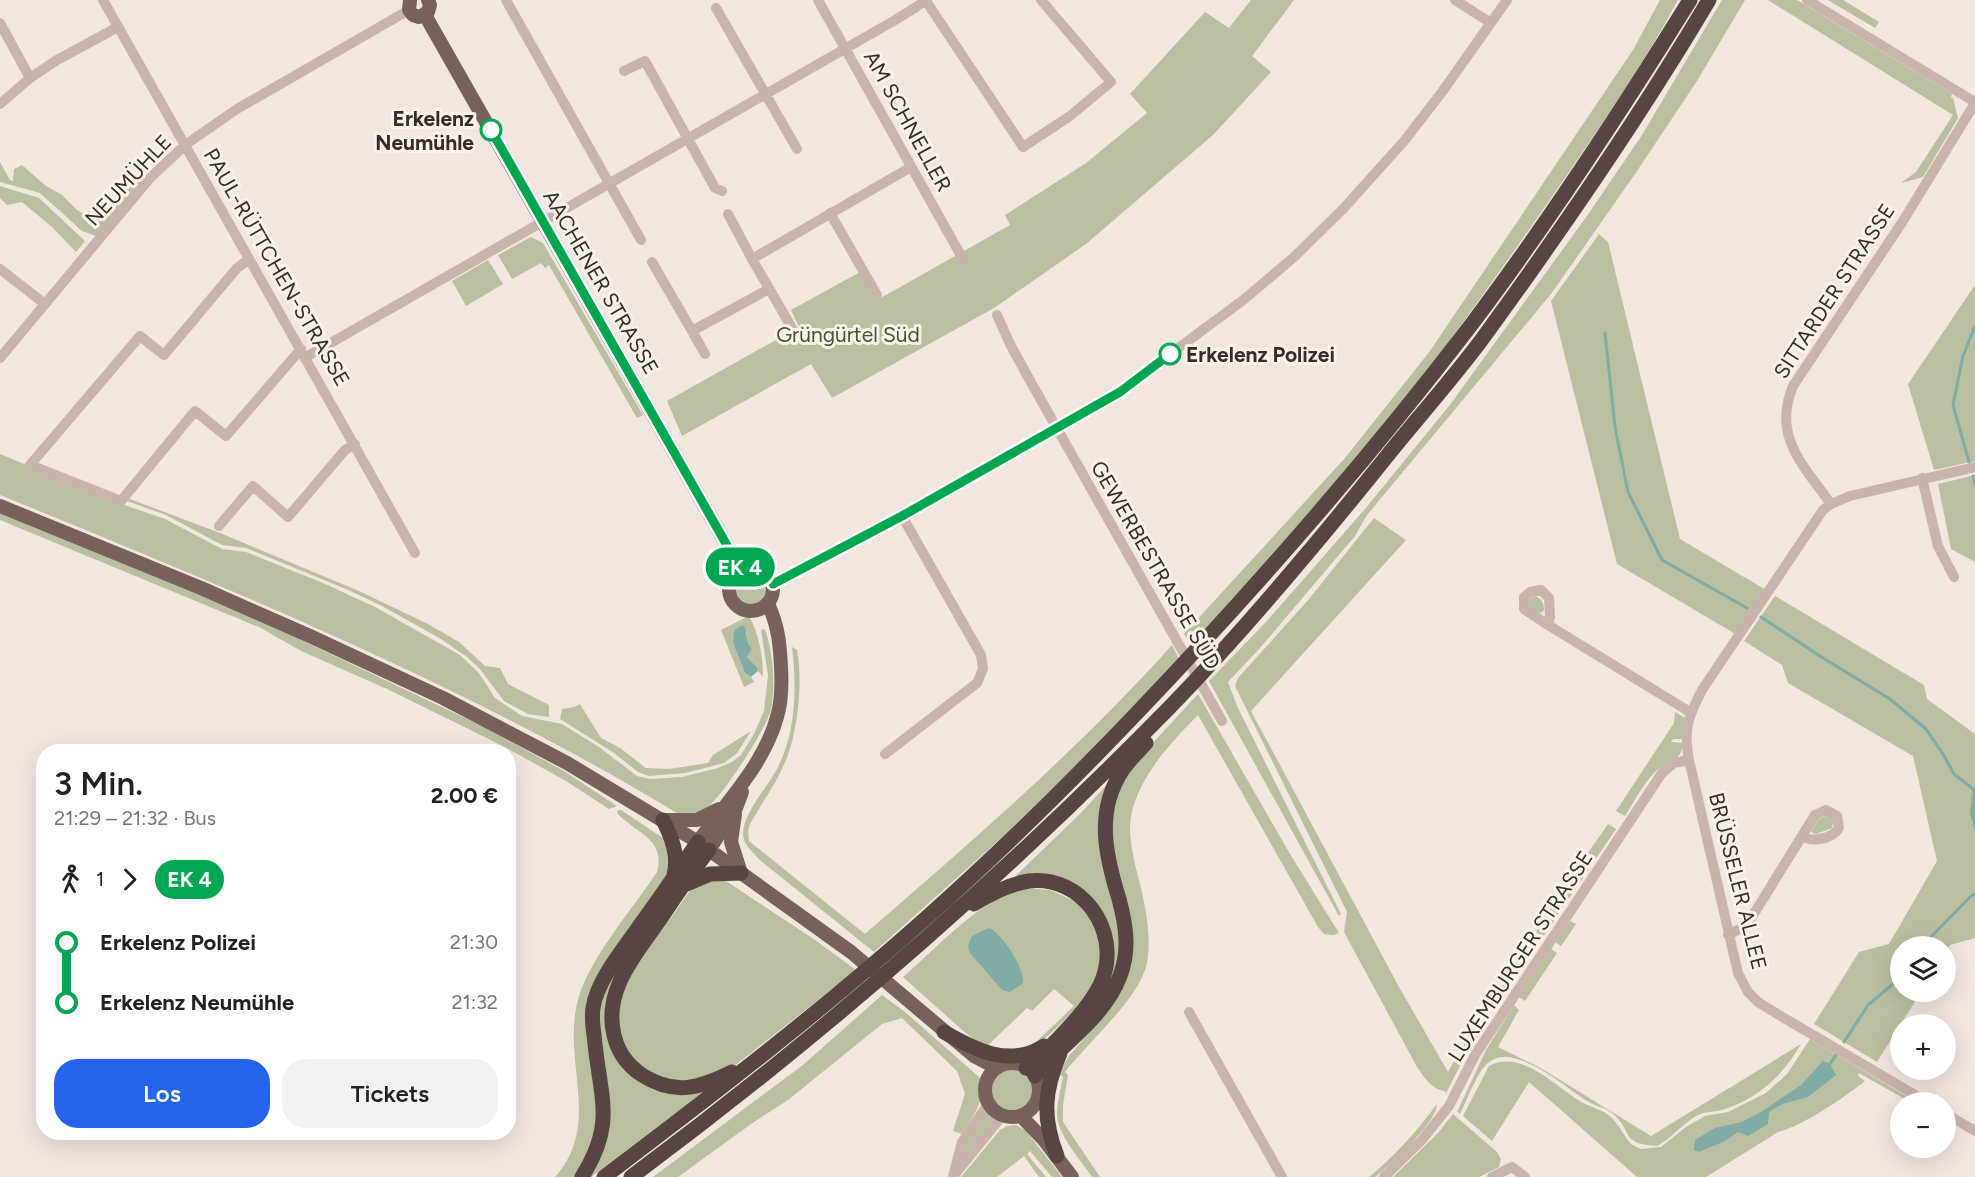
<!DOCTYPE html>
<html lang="de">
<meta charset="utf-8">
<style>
body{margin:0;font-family:Figtree,sans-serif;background:#f2f2f2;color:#222;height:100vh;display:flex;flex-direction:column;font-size:22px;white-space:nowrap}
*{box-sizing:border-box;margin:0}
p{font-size:20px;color:#767676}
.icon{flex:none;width:33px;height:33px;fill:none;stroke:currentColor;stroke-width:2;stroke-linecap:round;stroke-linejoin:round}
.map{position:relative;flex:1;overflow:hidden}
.sheet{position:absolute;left:36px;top:744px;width:480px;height:396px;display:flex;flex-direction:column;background:#fff;border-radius:24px;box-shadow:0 6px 24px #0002}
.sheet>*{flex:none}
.badge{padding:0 12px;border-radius:20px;font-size:21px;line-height:39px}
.tools{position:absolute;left:1890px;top:936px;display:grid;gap:12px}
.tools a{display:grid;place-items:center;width:66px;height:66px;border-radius:50%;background:#fff;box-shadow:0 6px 24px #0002;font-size:30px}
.map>.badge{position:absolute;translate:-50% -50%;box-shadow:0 0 0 3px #fff}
.legs{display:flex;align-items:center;gap:9px;height:66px;padding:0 18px;font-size:20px}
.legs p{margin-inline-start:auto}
.headline{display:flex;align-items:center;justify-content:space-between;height:102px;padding:0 18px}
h1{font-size:33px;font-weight:600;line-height:45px}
.action{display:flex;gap:12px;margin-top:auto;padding:12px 18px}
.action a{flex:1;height:69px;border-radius:24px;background:#2563eb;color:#fff;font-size:24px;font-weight:600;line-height:69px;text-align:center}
.action a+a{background:#f2f2f2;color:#222}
ul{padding:0 18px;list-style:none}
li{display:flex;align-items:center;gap:21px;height:60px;font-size:22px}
li i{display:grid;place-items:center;width:9px;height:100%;margin:0 8px;background:currentColor}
li i::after{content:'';width:15px;height:15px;margin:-8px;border:4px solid;border-radius:50%;background:#fff}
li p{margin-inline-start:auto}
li:first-child i{background:linear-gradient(#0000 50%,currentColor 0)}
li:last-child i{background:linear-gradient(currentColor 50%,#0000 0)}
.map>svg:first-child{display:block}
.green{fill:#babfa1}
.water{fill:#81aba5}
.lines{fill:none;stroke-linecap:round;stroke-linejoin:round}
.stream{stroke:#81aba5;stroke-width:3}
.minor{stroke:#c8b4ad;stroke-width:10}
.major{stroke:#77615d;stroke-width:14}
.highway{stroke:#574543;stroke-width:15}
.line-1-casing{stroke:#fff;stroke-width:14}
.line-1{stroke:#00a651;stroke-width:9}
.stop-1-dot{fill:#fff;stroke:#00a651;stroke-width:3}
.labels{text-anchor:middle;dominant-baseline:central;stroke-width:6;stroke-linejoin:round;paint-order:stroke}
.stop-label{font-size:21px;font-weight:bold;fill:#372c2b;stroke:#f9f1ec;text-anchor:end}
.street-label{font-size:21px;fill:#372c2b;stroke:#f9f1ec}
.park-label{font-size:21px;fill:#4d5331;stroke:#f9f1ec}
</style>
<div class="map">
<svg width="1975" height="1177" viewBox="0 0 1975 1177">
<rect width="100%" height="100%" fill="#f1e6e0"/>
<path class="green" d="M1251,0H1294L1252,56L1271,72L1213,135L1086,244L994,308L832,398L811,364L682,436L667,401L799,327L791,310L862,271L879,299L1010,225L1005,215L1086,163L1147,113L1130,94L1205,12L1229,28Z
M1660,0H1678C1643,65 1600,127 1558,188C1508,260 1457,332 1404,402C1338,487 1263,565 1192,645L1184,634L1345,458L1430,351L1633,50Z
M1722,0H1745L1697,81L1635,174L1551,294L1367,515L1355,536L1260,648L1228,682L1237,706L1341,914L1339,916L1209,681L1267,621L1365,509L1449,406L1587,216L1642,135Z
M1768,0H1797L1952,94L1951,97L1953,98L1958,118L1923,177L1901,183L1916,172L1953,115Z
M1828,0H1843L1879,22L1875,28Z
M0,162L10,180L13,181L14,169L22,165L46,186L62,195L77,210L97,221L141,172L143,179L96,236L82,231L40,193L0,182Z
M0,186L39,198L85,241L76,252L52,227L22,202L7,205L0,198Z
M1599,234L1608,242L1680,539L1766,590L1737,635L1617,564L1551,301Z
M531,237L543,243L643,415L637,418L549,265L545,268L541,263L512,279L498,255Z
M488,260L503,284L466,306L452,281Z
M1975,285V461L1934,470L1908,384Z
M0,454L130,507L165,519L222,549L246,552L323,583L375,607L460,655L479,673L495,698L522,716L562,724L599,747L637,776L650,779L682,777L718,768L732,762L741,755L754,734L764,711L768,675L761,630L765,629C773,653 776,685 771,710C766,729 716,809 698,814C693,816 685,815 680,815C465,684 232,590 0,495Z
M1975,475V562L1951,549L1938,484Z
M130,499L220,533L359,591L428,624L459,642L485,666L500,668L508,684L549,705V717L528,714L504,701L480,669L467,657L441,639L382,606L346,589L246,548L222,545L166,515L127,501Z
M0,512L206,595L486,728L564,771L617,806L609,809L566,781L505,747L387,689L301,651L261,628L0,520Z
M1374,518L1406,540L1251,711L1399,987L1448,1072L1457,1056L1460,1059L1459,1062L1461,1064L1446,1093L1445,1091C1432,1090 1424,1077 1417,1067L1344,932L1347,912L1235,686L1238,678L1309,599Z
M736 588a16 16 0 1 1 32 0a16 16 0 1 1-32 0Z
M1534,596C1541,597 1544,603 1544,610L1541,613L1534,611L1528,605V600Z
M1775,596L1924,685L1927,699L1975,734V938L1950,945L1946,952V946H1900V992H1921L1877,1062L1814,1024L1859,952L1889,944L1937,861L1913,756L1788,683L1782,665L1744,641Z
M749,616C759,633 763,657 763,677L758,671L757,667L747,657L752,649L748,643L746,631L733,643L745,673L751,677L754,682L744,687L721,630Z
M1172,645L1179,659L1087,754L1009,831L874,952L761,861C754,853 743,845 743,834C743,813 767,788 777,769C796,733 797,687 792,647L797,650C803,681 798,731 786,760C777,782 762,803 750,824L748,831L749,841L865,934C971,842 1078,750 1172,645Z
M1198,694L1290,854L1339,933L1333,935L1324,934L1318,927L1198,715C1170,743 1131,785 1130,827C1130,842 1134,861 1138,876C1145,904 1152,934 1147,963C1140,998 1088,1042 1065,1072L1068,1075L1063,1105V1122L1100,1177H1092C1080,1159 1059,1137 1057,1115C1057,1102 1061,1089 1063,1077L1058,1074L1069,1056L1099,1021L1123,986L1111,825L1119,790L1138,759Z
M580,704L601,738L620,748L646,768L669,769L708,763L713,755L751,731L737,753L724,763L685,773L649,776L638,772L614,753L560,719L562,709L574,707Z
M1675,712L1685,718L1682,739H1673L1671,742L1683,743C1682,762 1667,761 1655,772C1643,784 1634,802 1625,816L1616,811L1674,723Z
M1113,778L1107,796L1123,953L1102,1003L1112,953L1077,889L1006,885L1080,814Z
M618,810H621L666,840L674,865L600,980L598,1132L578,1177H555C603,1123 561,1061 578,1000C589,958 633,909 657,872C666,838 635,833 617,813Z
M1828,815L1834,818L1832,828L1816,834L1813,833L1811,831L1819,819Z
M1608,824L1616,829L1543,937L1536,932L1556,899Z
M717,879L726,881L815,940L856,970L728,1071L679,1085L633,1065L621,1044L616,998L640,955L663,929L694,885Z
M1024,888L1050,890L1074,901L1084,908L1101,939L1100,973L1082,1004L1038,1045L1035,1043L1074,1006L1054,989L1032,1011L1027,1008L987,1046L977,1042L961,1029L903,977C938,947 979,900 1024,888Z
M1570,921L1576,924L1561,946L1555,942Z
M1531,940L1538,945L1502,999L1496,996Z
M1551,949L1557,953L1525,1001L1519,997Z
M623,956L606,1003L605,1021L627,1072L709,1088L591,1177H586L601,1149L595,1012Z
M882,995L905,1012L979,1077C989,1097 971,1119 962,1134L953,1131L965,1094L957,1071L902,1018L882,1024L788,1100L751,1124L678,1177H653L803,1065Z
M1514,1005L1519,1010L1498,1047L1539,1067L1651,1136L1801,1044C1783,1075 1760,1097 1725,1109C1716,1112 1706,1111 1698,1115C1683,1123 1672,1138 1657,1146C1618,1143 1635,1132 1612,1113C1604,1107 1595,1106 1587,1101C1566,1088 1515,1042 1489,1062C1478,1070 1467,1100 1460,1114L1457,1112L1486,1050Z
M1481,1018L1484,1020L1482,1024L1484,1027L1469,1050L1466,1049L1463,1054L1460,1051Z
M1810,1039L1916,1102H1910L1859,1073L1858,1076L1865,1081C1843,1098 1805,1125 1778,1132L1706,1177H1637L1529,1082L1492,1141L1463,1116L1489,1066C1522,1048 1557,1088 1583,1103C1593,1108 1604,1110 1612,1118C1619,1125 1624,1136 1631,1144L1641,1149L1661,1147L1686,1127L1705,1116L1728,1112L1766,1093L1787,1074Z
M989 1091a22 22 0 1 1 44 0a22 22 0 1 1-44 0Z
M1437,1104C1437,1122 1390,1166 1375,1177H1369C1395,1156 1417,1131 1437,1104Z
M987,1112L996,1119L960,1164L966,1143Z
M1453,1114L1497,1152L1501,1159L1499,1167L1479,1177H1393L1438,1133Z
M1016,1125L1026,1131L1062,1177H1052L1030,1151L1027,1154L1046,1177H1039L1024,1156L997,1177H961L1000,1130L1007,1126Z"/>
<path class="water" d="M742,625L745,627L748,643L752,649L747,657L757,667L758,671L751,677L745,673L733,643L734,631Z
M1975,787V833L1970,813L1973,789Z
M989,928C1002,933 1025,969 1023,983L1010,992L1002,990L970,953L968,946L972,936Z
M1823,1061L1830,1064L1836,1075L1808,1097L1782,1104L1769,1112L1768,1124L1748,1136L1738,1132L1725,1141L1699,1152L1694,1150L1695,1140L1715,1128L1742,1122L1761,1112L1801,1085Z"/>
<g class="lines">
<path class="stream" d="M1605,333L1615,427L1628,492L1662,560L1747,608
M1969,462L1953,405L1963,356L1975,326
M1973,476L1975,484
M1761,617L1823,658L1890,699L1926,729L1943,754L1954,774L1973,789
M1922,946L1971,896L1975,894
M1844,1042L1868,1005L1900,978
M1830,1064L1836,1055"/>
<path class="minor" d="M103,0L415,553
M506,0L641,240
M818,0L964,261
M1455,0L1491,23
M1807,0L1975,102
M926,1L1023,147L1070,116L1111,82L1041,0
M716,8L797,149
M0,23L30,78L57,60L118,27
M624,71L645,61L715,188L722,191
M0,104L30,78
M830,213L877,295
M728,214L752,259
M249,259L237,268L164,355L140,336L30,465L121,501L195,411L226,436L301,349
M652,262L692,331
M0,269L45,304
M997,315L1010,344L1028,377L1222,721
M792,328L752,259L911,167
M705,354L692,331L769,289
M306,357L897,19L927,0
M0,358L150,178L185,145L237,109L409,10
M1922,478L1938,546L1954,577
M1831,504C1803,465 1772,436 1793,386L1903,221L1975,103
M219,526L253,486L288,517L345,450L355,444
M773,584L902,516L1120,391L1242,301L1293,258L1344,208L1405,140L1442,92L1507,0
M1548,625L1524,609V597L1530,592L1541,590L1549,598L1550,617L1548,625L1690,712
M885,754L977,683L983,669L981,655L902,516
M1728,935L1747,925L1815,815L1826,810L1837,816L1839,828C1832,839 1814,842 1802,837
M1189,1012L1282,1177
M1927,1102L1779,1015L1758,1002L1748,992L1738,973L1689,760C1683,730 1688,717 1702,690L1823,510L1831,504L1850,496L1975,467
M1946,1114L1975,1131
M955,1174L1002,1116
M953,1177L962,1142L988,1104
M1384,1177L1422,1140L1449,1106L1475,1055L1662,773L1674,763L1689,760
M1492,1177L1512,1167L1525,1177"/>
<path class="major" d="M410,0L409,10L413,15L419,17L428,12L430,5L428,0
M425,15L741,570
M0,506L201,588L312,637L443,698L567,763L698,842L851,952L974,1056L997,1068
M729 589a22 22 0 1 1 44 0a22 22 0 1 1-44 0Z
M735,814L731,842L741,873
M665,820H697L719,809
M698,842C726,802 764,765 777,717C782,701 782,684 781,667C780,644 778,625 768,604
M709,850L736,808L742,792
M985 1090a27 27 0 1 1 54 0a27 27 0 1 1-54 0Z
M1021,1116L1044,1140L1072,1177"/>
<path class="highway" d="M663,820C672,838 679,856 674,875
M709,850C691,873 675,897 659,921C635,955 603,991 614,1035C618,1053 627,1065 642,1075C675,1096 700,1088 732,1072
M684,885L710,874L741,873
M974,904C990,894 1010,884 1029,881C1082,875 1120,930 1103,978C1093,1006 1050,1049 1026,1068
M944,1032C975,1050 1010,1068 1044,1046
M1035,1076C1063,1043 1105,1017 1120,976C1130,950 1126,925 1119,899C1106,857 1095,812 1122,771C1128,761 1138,752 1146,743
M1057,1156C1042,1117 1044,1091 1060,1053
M582,1177C615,1124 601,1101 595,1044C594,1032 591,1020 593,1008C597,979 627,945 643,921C662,895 680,868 698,842
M604,1177C714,1094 823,1010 926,918C1021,834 1110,743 1196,650C1291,547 1383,440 1468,329C1548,223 1620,113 1690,0
M631,1177C821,1036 1000,880 1166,711C1243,632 1314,547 1383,461C1415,421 1449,383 1480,342C1561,231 1639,118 1709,0"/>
</g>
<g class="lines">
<g class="line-1-casing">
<path id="line-1" d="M491,130L741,570C756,564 768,570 773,584L902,516L1104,401L1120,392L1170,354"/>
</g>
<use href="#line-1" class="line-1"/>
</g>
<g class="stop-1-dot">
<circle cx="491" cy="130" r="10"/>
<circle cx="1170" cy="354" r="10"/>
</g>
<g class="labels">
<g class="stop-label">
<text x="474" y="118">Erkelenz<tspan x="474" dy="24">Neumühle</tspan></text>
<text x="1186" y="354" text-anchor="start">Erkelenz Polizei</text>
</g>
<g class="street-label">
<text transform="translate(908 121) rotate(61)">AM SCHNELLER</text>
<text transform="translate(128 180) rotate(-47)">NEUMÜHLE</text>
<text transform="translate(277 267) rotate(60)">PAUL-RÜTTCHEN-STRASSE</text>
<text transform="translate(601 282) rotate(60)">AACHENER STRASSE</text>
<text transform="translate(1834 291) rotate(-57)">SITTARDER STRASSE</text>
<text transform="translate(1156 565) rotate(60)">GEWERBESTRASSE SÜD</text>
<text transform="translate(1738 881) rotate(76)">BRÜSSELER ALLEE</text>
<text transform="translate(1520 956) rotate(-57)">LUXEMBURGER STRASSE</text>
</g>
<g class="park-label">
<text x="848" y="334">Grüngürtel Süd</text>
</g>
</g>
</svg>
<div class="tools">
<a><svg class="icon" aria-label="layers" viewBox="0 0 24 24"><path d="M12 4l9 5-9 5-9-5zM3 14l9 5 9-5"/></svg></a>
<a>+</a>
<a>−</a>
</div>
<b class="badge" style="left:740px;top:567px;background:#00a651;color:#fff">EK 4</b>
<section class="sheet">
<div class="headline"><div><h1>3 Min.</h1><p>21:29 – 21:32 · Bus</p></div><b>2.00 €</b></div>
<div class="legs"><svg class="icon" aria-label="walk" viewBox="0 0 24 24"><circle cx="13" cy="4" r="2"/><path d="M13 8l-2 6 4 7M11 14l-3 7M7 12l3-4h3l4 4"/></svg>1<svg class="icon" aria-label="forward" viewBox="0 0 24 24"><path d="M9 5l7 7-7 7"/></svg><b class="badge" style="background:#00a651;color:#fff">EK 4</b></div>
<ul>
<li><i style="color:#00a651"></i><b>Erkelenz Polizei</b><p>21:30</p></li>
<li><i style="color:#00a651"></i><b>Erkelenz Neumühle</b><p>21:32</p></li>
</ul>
<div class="action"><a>Los</a><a>Tickets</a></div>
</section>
</div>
